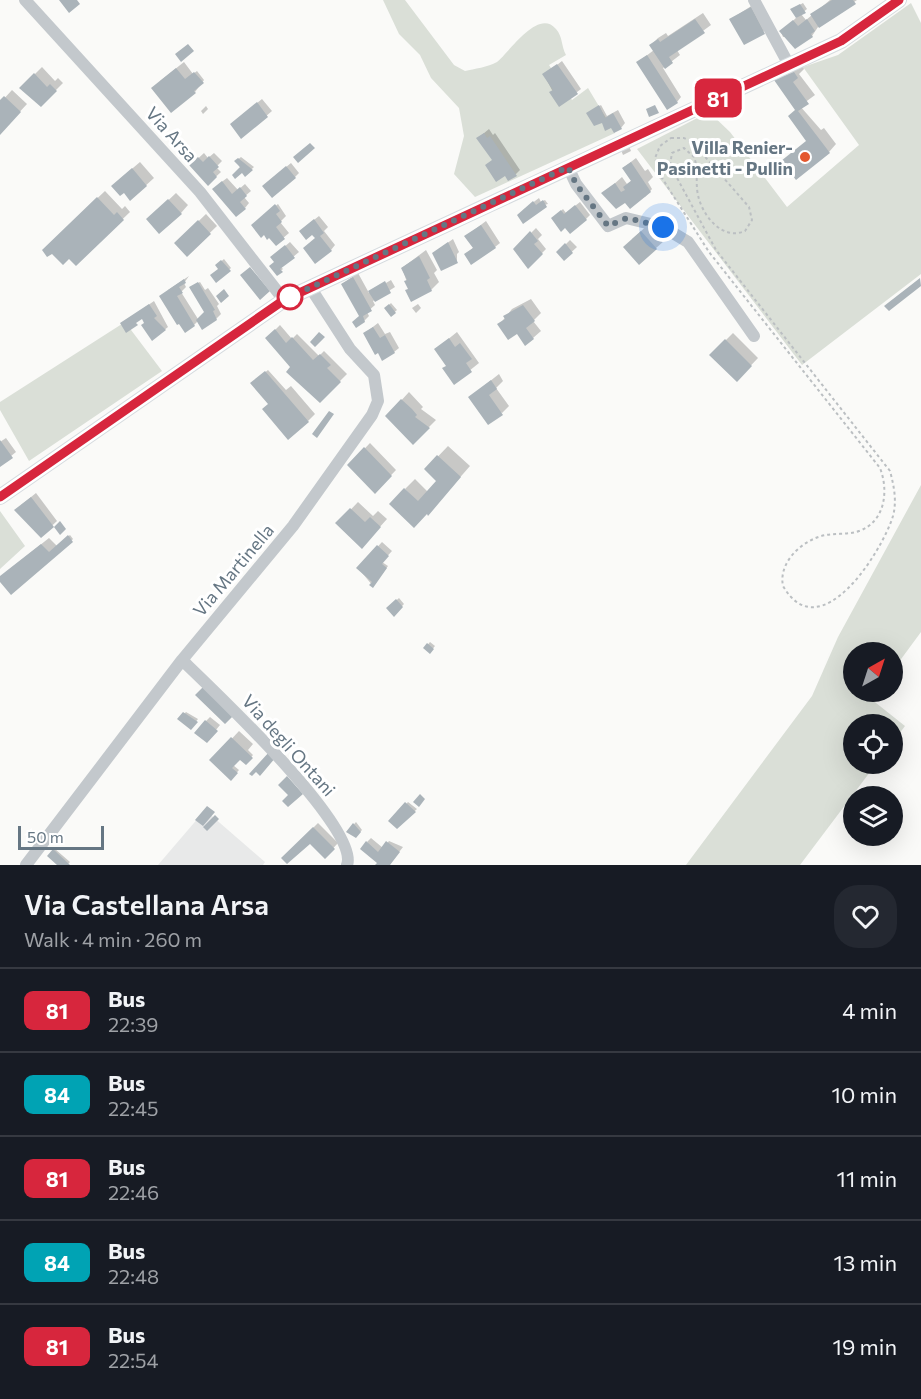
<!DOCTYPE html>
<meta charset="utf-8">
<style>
body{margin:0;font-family:Commissioner,sans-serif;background:#242831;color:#f1f3f6;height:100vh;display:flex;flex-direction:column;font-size:22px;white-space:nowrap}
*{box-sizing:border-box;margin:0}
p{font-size:20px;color:#9ea1a6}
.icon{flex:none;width:33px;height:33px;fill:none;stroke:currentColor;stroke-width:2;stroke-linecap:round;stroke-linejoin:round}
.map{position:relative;height:865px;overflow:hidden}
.panel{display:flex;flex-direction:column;background:#171b24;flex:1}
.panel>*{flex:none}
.badge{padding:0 12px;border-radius:9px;font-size:21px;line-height:39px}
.needle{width:39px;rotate:39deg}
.buttons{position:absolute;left:843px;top:642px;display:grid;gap:12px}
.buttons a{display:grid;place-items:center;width:60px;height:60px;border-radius:50%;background:#171b24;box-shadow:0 6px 24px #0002;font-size:30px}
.scale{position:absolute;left:18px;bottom:15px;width:86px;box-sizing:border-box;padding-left:6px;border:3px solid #657683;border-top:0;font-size:16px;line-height:21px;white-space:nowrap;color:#657683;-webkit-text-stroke:4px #fff;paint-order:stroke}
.you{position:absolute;width:30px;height:30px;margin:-15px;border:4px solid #fff;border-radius:50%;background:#1a73e8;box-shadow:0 0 0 9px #1a73e833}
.map>.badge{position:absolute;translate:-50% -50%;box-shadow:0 0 0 3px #fff}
.round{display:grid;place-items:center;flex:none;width:63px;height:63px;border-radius:24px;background:#242831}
.head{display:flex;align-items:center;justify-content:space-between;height:102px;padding:0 24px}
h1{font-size:28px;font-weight:600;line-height:45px}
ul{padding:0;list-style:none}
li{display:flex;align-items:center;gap:18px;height:84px;padding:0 24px;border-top:2px solid #363941}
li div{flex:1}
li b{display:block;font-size:22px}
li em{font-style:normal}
li .badge{min-width:66px;font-weight:700;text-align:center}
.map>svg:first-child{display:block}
.built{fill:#e8e9e9}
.green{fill:#dadfd7}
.shadow{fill:#0003}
.building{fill:#aab3b9}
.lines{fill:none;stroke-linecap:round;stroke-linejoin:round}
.path{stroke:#bbbfc2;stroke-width:2;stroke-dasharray:3 3;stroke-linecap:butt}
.minor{stroke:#c3c8cc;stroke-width:12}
.major{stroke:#d6dbdf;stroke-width:16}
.line-casing{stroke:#fff;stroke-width:14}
.line{stroke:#d7263d;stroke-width:9}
.walk{stroke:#657683;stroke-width:6;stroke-dasharray:0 10.8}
.poi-dot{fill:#e4572e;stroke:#fff;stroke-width:2}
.stop-dot{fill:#fff;stroke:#d7263d;stroke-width:3}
.labels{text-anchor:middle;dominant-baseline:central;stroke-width:6;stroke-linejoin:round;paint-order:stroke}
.street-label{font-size:18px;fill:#657683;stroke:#fff}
.poi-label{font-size:18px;font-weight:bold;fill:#657683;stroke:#fff;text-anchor:end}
</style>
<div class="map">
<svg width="921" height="865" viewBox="0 0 921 865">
<rect width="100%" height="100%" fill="#fafaf8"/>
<path class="built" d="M205,810L265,862L263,865H158Z"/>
<path class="green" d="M383,0H405L454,65L465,71C474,69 488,67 497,62C508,54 538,7 556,29C563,37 561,46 566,55L549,65L572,100L588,88L615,133L475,197L454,174L464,136L459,108L431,78L420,55L399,34Z
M911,3L921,23V274L802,365L637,149L709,112L730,132L787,207L859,145L803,67L838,55Z
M125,322L162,371L29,461L0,410V402Z
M921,485V632L893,670L892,652H854V692H876L871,699L905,726L893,742L892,724H854V764H876L800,865H686L812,696L838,637Z
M0,511L25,546L0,569Z"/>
<path class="shadow" d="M830,0H857L818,27L812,36L783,37L781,32L797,17L794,8L803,3L807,9L801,14L806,20Z
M756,3L769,28L744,43L731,19Z
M703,13L711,25L677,50L680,55L663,68L681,97L677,102L638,62L654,50L651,45L658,38L666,33L668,36Z
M562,61L581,89L560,105L544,75Z
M184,62L193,74L197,71L204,80L195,92L160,81Z
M802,65L804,69L799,74L815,95L800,106L821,130L824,128L836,144L829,152L808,140L797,109L776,80Z
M42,67L55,81L58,78L63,83L41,105L21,88Z
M12,90L27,104L0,133V103Z
M736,93L739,100L729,110L716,107Z
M262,99L272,111L242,137V115Z
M601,105L607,116L618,110L625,123L621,128L612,126L590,112Z
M206,106L208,109L203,114L201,111Z
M489,129L493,135L495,133L520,170L516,174H505L478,138Z
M629,146L631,151L623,155L621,150Z
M204,153L208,158L214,153L222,161L216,167L221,172L208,184L191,165Z
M241,157L254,167L245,175L236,161Z
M636,158L645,171L648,169L653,177L648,182L652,189L645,197L625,201L604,193L622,177L627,184L632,180L623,168Z
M140,162L154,178L131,199L120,179Z
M291,163L299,173L295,177L269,181Z
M227,178L238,190L245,184L251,191L244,197L249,203L245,208L219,184Z
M105,191L122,209L125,206L130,212L76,264L70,257L52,252L71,223Z
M176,193L188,205L181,213L156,212Z
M539,198L541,202L545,200L548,204L523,210Z
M580,202L590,215L586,219L565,226L553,219L563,209L566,213Z
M278,204L286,216L280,222L289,233L276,244L257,221Z
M206,214L217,226L187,255L176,243Z
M319,216L328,227L324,231L335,245L331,250L305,227Z
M486,221L500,243L495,247L466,254L474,247L466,236Z
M649,224L664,241L639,263L632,239Z
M536,228L542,235L538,239L546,249L528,267L515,249Z
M453,239L459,252L457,254V262L439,249Z
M570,240L577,247L564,259L558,252Z
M290,242L299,252L281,267L283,269L277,274V253Z
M426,250L437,270L434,273L439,282L431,290L409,288L402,268Z
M224,259L231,268L216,281L220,269L217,265Z
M358,273L369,293L391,280L395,287L373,301L375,305L367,312L369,316L364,321L342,284Z
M189,276L184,283L186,287L181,292L198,319L206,312L193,286L200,282L205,290L208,288L219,304L217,306L221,314L216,319L198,321L194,325L168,290Z
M531,299L541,313L533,321L541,331L533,338L499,325L512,309Z
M154,301L168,327L153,339L142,317L127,331L144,308Z
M391,303L397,310L391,315L386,308Z
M418,304L421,308L416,313L412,308Z
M378,323L385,334L390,332L399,348L394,352L378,351L365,333Z
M280,325L292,339L297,334L319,356L324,351L347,374L320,401L267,338Z
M457,332L479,363L454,383L448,366L436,349Z
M733,333L758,358L737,380L711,355Z
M268,370L286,390L291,386L315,414L308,421L270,404L252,383Z
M499,374L503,381L496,388L509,406L502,413L470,397Z
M409,392L423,407L421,409L436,420L413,443L387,416Z
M6,438L16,452L0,465V442Z
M370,443L396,470L375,492L349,465Z
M448,446L470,466L428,514L405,489L415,479L428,492L438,481L426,469Z
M36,493L57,521L41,536L21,505Z
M358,502L373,516L378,511L387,519L369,539L338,523Z
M70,535L73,539L72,540L0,580L6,572L49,538L57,546Z
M382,542L392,551L382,562L388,566L373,586L358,568Z
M399,598L404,604L394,614L388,608Z
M430,642L435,646L430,652L425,648Z
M186,712L198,719L191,728L179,719Z
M210,717L220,725L211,736L205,722Z
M239,731L253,744L248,750L253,755L246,763L240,758L233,765L239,770L231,779L212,760Z
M408,802L417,809L397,827L391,821Z
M356,822L362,830L356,836L348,831Z
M318,823L338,843L325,857L310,842L283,858Z
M371,838L383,848L389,841L403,847L389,865H377L379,863L367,842Z
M55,849L70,862L67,865H60L49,856Z"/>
<path class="building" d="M59,0H77L80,4L69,13Z
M832,0H853L856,4L819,28L810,14Z
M800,4L806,13L796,18L790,9Z
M751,7L765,34L744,45L729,19Z
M695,19L705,33L669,57L673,63L665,69L649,45L658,39L660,42Z
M807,19L815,31L811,34L813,37L795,49L779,31L793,20L798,26Z
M188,44L194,51L181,62L175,54Z
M647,55L678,103L667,110L636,62Z
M557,64L578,94L559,107L549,92L553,90L542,74Z
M176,68L185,79L194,72L204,83L194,91L196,93L171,113L151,88Z
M794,72L798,78L793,82L809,104L798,111L830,153L796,180L781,161L806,141L788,116L795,110L774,80Z
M34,73L47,87L50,84L57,91L41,107L19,88Z
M4,96L21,112L0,135V100Z
M257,102L268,117L241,139L230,124Z
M726,102L730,111L718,116L714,107Z
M599,105L605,118L613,113L622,129L614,133L611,128L605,131L602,123L594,126L586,113Z
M655,105L659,113L649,117L646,109Z
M484,133L487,138L490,136L517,176L508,181L505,176L496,182L485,165L492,160L476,138Z
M310,143L315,148L298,163L293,157Z
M209,156L219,167L213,172L217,177L208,186L189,165L198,157L203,162Z
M238,158L253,170L245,177L242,173L235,179L232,175L240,167L234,161Z
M631,162L651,192L630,209L625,203L616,209L601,193L615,183L621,192L625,190L623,187L631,181L622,168Z
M286,166L296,178L272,198L262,186Z
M132,168L147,186L130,201L124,193L120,196L111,186Z
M222,181L232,194L240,187L247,196L240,202L246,209L236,217L212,189Z
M97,197L114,215L117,212L124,220L76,266L69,259L63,265L52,254L47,257L42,250Z
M168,199L182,214L159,234L146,219Z
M543,200L547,207L523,224L517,215L533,201L536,205Z
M275,204L280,211L276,214L282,222L276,227L285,239L276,246L269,238L267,240L264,235L261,238L251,225Z
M575,205L587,220L570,234L565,228L561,232L551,218L561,210L564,214Z
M314,219L324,233L320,236L332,251L315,264L303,248L315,238L312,235L306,240L299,231Z
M198,220L211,234L187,257L174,243Z
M481,225L496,248L471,265L464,254L473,248L464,236Z
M530,231L538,241L534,244L543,254L528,269L513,249Z
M641,231L657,249L639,265L623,247Z
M448,242L458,263L441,271L432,253Z
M565,243L573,253L564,261L556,252Z
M285,245L295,258L280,269L283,272L277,276L269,266L274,262L270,257Z
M419,256L430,278L427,280L432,291L411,302L405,290L408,289L404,281L407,280L401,268Z
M221,260L231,271L216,283L210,275L218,269L215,265Z
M250,267L270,291L260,300L240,275Z
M353,277L372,311L363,316L365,322L356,328L352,322L359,316L341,284Z
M920,278L921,286L889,311L884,306Z
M184,279L186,283L179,287L183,293L177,296L195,326L185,333L179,324L177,325L159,296Z
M385,281L391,293L375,302L368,291Z
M198,282L215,310L213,311L217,320L202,330L196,320L204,312L189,287Z
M224,289L229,296L221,303L216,296Z
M149,304L157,316L154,318L166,330L152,341L141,325L144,323L142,319L136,323L138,325L126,333L120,323Z
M389,304L396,313L391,317L384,308Z
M523,305L535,321L526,328L534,339L525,346L517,334L508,340L497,324L505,319L503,316Z
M373,327L380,338L385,335L395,353L382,361L378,353L375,355L363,333Z
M275,329L286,343L292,337L313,360L320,354L331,365L327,368L341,382L320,403L286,372L290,367L265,338Z
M319,332L325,337L315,347L310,342Z
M449,338L455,347L460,343L472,359L466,363L472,372L454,385L442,368L446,366L434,349Z
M725,339L752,366L737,382L709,355Z
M265,371L309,422L288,440L262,409L268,404L250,383Z
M491,380L497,389L489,395L503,415L488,425L468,397Z
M401,399L412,409L417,415L415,417L430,428L413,445L385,416Z
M329,411L334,414L317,438L312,434Z
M0,440L13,458L0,467Z
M364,447L392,476L375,494L347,465Z
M437,455L461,477L428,516L427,514L414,528L389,504L404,488L418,501L436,481L424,469Z
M31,497L54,527L41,538L14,510Z
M350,508L365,522L370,517L381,527L362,549L335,523Z
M60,521L66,529L60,535L54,527Z
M68,535L73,542L11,595L0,582V576L41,544L49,552Z
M377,545L389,556L382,564L387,568L373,588L369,585L372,582L356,568Z
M396,599L403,607L394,617L386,608Z
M427,643L434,649L430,654L423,648Z
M205,685L234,715L225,724L195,695Z
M183,712L198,722L191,730L177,719Z
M205,720L218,731L207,743L194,733Z
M231,737L253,758L246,765L240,760L232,768L238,773L231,781L209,760Z
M270,751L276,757L260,776L256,772L252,776L249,774Z
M287,776L303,794L288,807L282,801L288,795L278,785Z
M420,794L425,799L419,807L413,802Z
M405,802L416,812L397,829L388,821Z
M207,806L215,812L203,826L195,820Z
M215,815L219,819L207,831L203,827Z
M353,823L361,832L356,838L346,832Z
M313,827L335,849L325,859L310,844L287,864L281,858Z
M366,841L378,852L386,841L400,852L390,865H375L377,863L360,849Z
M53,849L70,865H57L47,856Z"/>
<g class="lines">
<path class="path" d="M671,138H684L693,143L749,207L752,220L745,231C722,241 702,215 698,195C695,182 699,170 694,157L684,148L672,153L670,165L716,250L890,471C894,486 897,501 893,516C882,552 820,650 783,586C778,562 803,539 826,535C837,533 848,535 859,531C885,522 889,491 880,468L709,252L662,178L655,158L660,146Z"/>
<path class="minor" d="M25,0L200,192L284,300
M754,0L789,65
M568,167L576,184L608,226L626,218L663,227L688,242L754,336
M182,660C212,689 361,829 347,865
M26,865L182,660L293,526L372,415L378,401L374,375L350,349L310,287"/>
<path class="major" d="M0,497L284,300L841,41L899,0"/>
</g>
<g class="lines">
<g class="line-casing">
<path id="line" d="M0,497L284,300L841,41L899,0"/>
</g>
<use href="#line" class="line"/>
<path class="walk" d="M290,297L284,300L568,167L576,184L608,226L627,218L663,227"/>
</g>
<circle class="poi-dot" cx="805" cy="157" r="6"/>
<circle class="stop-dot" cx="290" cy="297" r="12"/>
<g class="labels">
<g class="street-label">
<text transform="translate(172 134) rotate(48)">Via Arsa</text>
<text transform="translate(233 570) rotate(-50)">Via Martinella</text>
<text transform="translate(289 745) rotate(48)">Via degli Ontani</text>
</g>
<g class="poi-label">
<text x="793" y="147">Villa Renier-<tspan x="793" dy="21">Pasinetti - Pullin</tspan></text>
</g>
</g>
</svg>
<div class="buttons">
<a><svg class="needle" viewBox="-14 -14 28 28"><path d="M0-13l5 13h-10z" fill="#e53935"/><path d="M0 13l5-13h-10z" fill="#9ea1a6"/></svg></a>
<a><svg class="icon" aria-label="locate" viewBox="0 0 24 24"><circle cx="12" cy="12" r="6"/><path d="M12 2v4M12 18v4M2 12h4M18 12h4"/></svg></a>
<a><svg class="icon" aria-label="layers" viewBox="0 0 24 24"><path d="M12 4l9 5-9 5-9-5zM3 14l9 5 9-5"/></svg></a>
</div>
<div class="scale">50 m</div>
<div class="you" style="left:663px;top:227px"></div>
<b class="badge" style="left:718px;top:98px;background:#d7263d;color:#fff">81</b>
</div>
<section class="panel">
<div class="head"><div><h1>Via Castellana Arsa</h1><p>Walk · 4 min · 260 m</p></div><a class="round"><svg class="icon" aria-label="heart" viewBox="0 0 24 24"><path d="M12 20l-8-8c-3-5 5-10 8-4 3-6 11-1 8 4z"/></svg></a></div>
<ul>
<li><span class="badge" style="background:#d7263d;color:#fff">81</span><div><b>Bus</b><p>22:39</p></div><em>4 min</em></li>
<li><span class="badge" style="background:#00a3b4;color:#fff">84</span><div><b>Bus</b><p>22:45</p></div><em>10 min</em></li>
<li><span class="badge" style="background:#d7263d;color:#fff">81</span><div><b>Bus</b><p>22:46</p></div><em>11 min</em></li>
<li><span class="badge" style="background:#00a3b4;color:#fff">84</span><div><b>Bus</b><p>22:48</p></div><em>13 min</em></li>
<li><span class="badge" style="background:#d7263d;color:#fff">81</span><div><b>Bus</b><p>22:54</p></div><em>19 min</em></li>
</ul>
</section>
